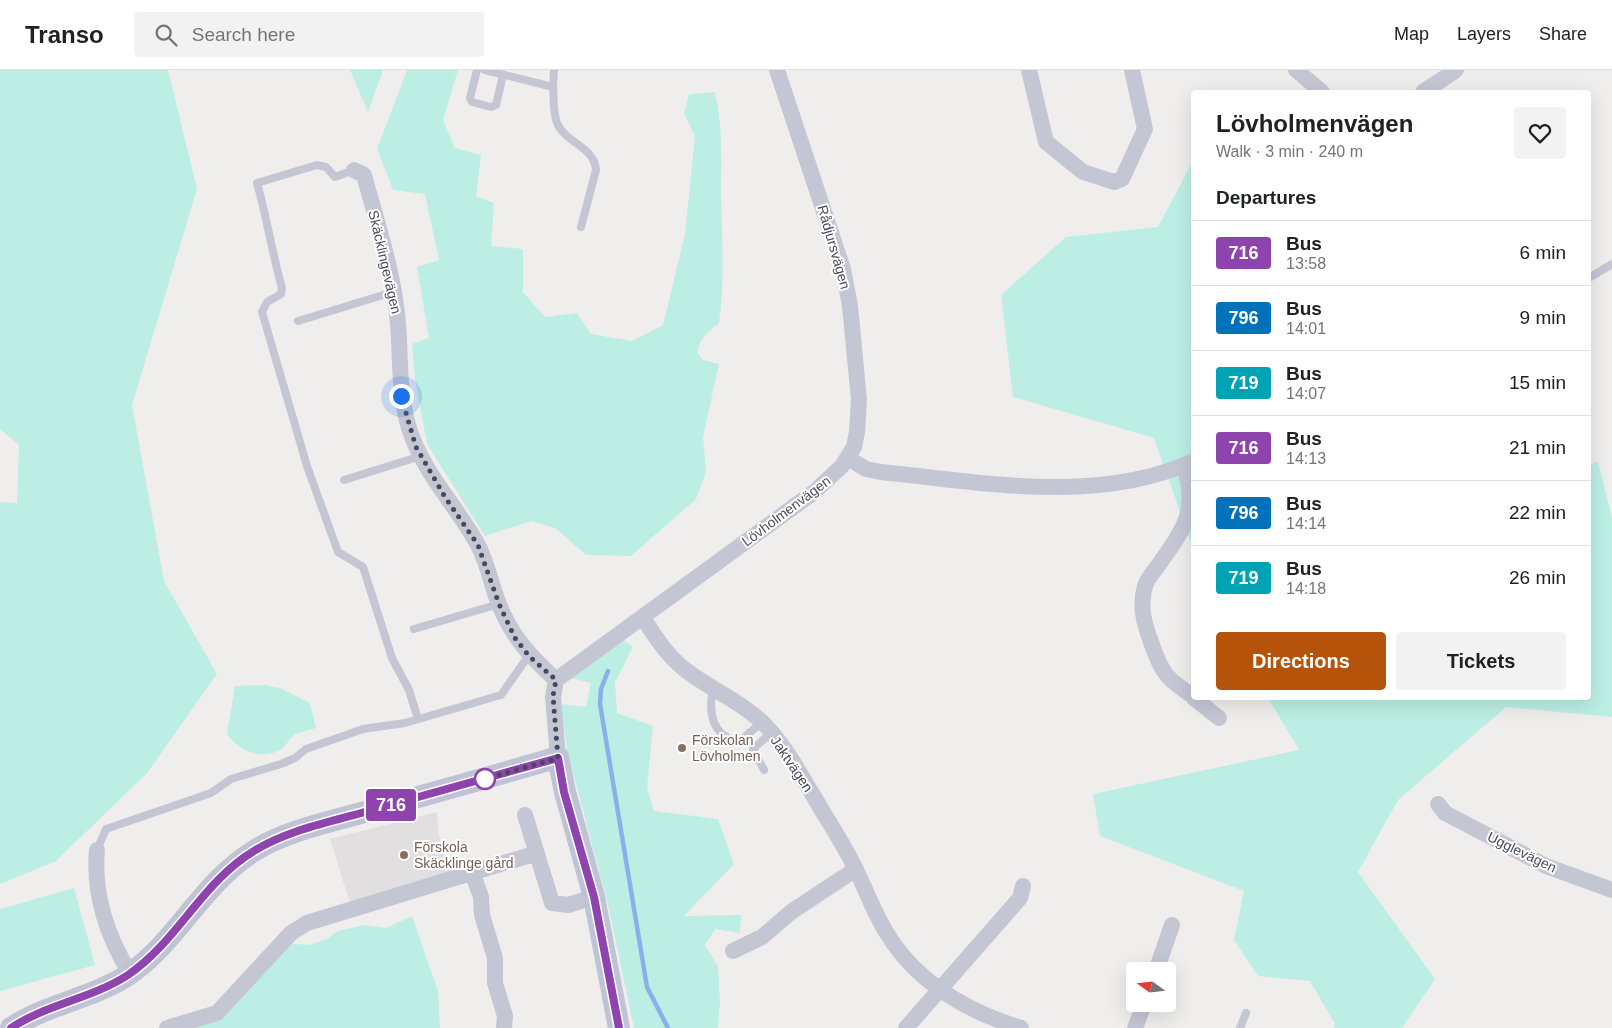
<!DOCTYPE html>
<meta charset="utf-8">
<style>
body{margin:0;font-family:Arial,sans-serif;background:#f2f2f2;color:#202124;height:100vh;display:flex;flex-direction:column;font-size:19px;white-space:nowrap}
*{box-sizing:border-box;margin:0}
p{font-size:16px;color:#757577}
.icon{flex:none;width:28px;height:28px;fill:none;stroke:currentColor;stroke-width:2;stroke-linecap:round;stroke-linejoin:round}
.map{position:relative;flex:1;overflow:hidden}
.drawer{position:absolute;left:1191px;top:20px;width:400px;height:610px;display:flex;flex-direction:column;background:#fff;border-radius:5px;box-shadow:0 5px 20px #0002}
.drawer>*{flex:none}
.badge{padding:0 10px;border-radius:4px;font-size:18px;line-height:32px}
.needle{width:32px;rotate:285deg}
.tools{position:absolute;left:1126px;top:892px;display:grid;gap:10px}
.tools a{display:grid;place-items:center;width:50px;height:50px;border-radius:5px;background:#fff;box-shadow:0 5px 20px #0002;font-size:25px}
.you{position:absolute;width:25px;height:25px;margin:-12px;border:4px solid #fff;border-radius:50%;background:#1a73e8;box-shadow:0 0 0 8px #1a73e833}
.map>.badge{position:absolute;translate:-50% -50%;box-shadow:0 0 0 2px #fff}
h2{padding:0 25px;font-size:19px;line-height:45px}
.round{display:grid;place-items:center;flex:none;width:52px;height:52px;border-radius:5px;background:#f2f2f2}
.summary{display:flex;align-items:center;justify-content:space-between;height:85px;padding:0 25px}
h1{font-size:24px;font-weight:800;line-height:38px}
.primary-button{display:flex;gap:10px;margin-top:auto;padding:10px 25px}
.primary-button a{flex:1;height:58px;border-radius:5px;background:#b45309;color:#fff;font-size:20px;font-weight:800;line-height:58px;text-align:center}
.primary-button a+a{background:#f2f2f2;color:#202124}
ul{padding:0;list-style:none}
li{display:flex;align-items:center;gap:15px;height:65px;padding:0 25px;border-top:1px solid #e0e0e0}
li div{flex:1}
li b{display:block;font-size:19px}
li em{font-style:normal}
li .badge{min-width:55px;font-weight:700;text-align:center}
header{display:flex;align-items:center;gap:30px;box-sizing:border-box;height:70px;padding:0 25px;background:#fff;border-bottom:1px solid #e0e0e0}
header strong{font-size:24px}
nav{display:flex;gap:28px;margin-inline-start:auto;font-size:18px}
.search{width:350px;height:45px;background:#f2f2f2;display:flex;align-items:center;gap:12px;box-sizing:border-box;padding:0 18px;border-radius:5px;color:#757577;font-size:19px}
.map>svg:first-child{display:block}
.education{fill:#e1dfdf}
.green{fill:#bceee3}
.lines{fill:none;stroke-linecap:round;stroke-linejoin:round}
.stream{stroke:#89b0ea;stroke-width:4.5}
.lane{stroke:#c4c6d4;stroke-width:8}
.street{stroke:#c4c6d4;stroke-width:16}
.secondary{stroke:#c0c2d6;stroke-width:22}
.line-casing{stroke:#fff;stroke-width:11}
.line{stroke:#8e44ad;stroke-width:8}
.walk{stroke:#46495a;stroke-width:5;stroke-dasharray:0 9}
.education-dot{fill:#8d6e63;stroke:#fff;stroke-width:2}
.stop-dot{fill:#fff;stroke:#8e44ad;stroke-width:2.5}
.labels{text-anchor:middle;dominant-baseline:central;stroke-width:4;stroke-linejoin:round;paint-order:stroke}
.street-label{font-size:14px;fill:#46495a;stroke:#fff}
.education-label{font-size:14px;fill:#785e54;stroke:#fff;text-anchor:start}
</style>
<header>
<strong>Transo</strong>
<div class="search"><svg class="icon" aria-label="search" viewBox="0 0 24 24"><circle cx="10" cy="10" r="6"/><path d="M15 15l6 6"/></svg>Search here</div>
<nav><a>Map</a><a>Layers</a><a>Share</a></nav>
</header>
<div class="map">
<svg width="1612" height="958" viewBox="0 0 1612 958">
<rect width="100%" height="100%" fill="#f0eeed"/>
<path class="education" d="M437,742L439,765L450,803L350,833L330,769Z"/>
<path class="green" d="M0,0H168L197,119L132,335L164,511L217,604L147,703L56,791L0,814V432L17,433L19,375L0,359Z
M350,0H383L368,42Z
M407,0H458L443,50L455,78L481,85L476,126L494,133L491,176L523,179V222L545,247L577,243L591,264L632,271L663,255L685,164L695,66L684,44L689,24L715,22C723,57 721,90 721,126C722,169 725,211 719,253C708,262 698,269 698,284L703,290L719,294L703,367L706,402L696,429L631,486L586,485L555,458L531,451L485,466L427,374L415,309L412,274L429,268L417,197L439,190L425,124L393,120L377,79Z
M1194,89V373L1190,375L1194,394V482L1154,368L1013,327L1001,225L1066,167L1158,157Z
M1598,391L1612,448V647L1506,637L1398,730L1358,802L1435,909L1402,958H1334L1335,954L1310,911L1258,906L1234,870L1244,821L1100,766L1093,724L1299,680L1268,628H1589V396Z
M621,568L633,577L615,612L617,643L653,656L647,718L654,741L718,749L734,794L684,846L741,845L740,863L715,859L705,875L718,896L720,932L718,958H634L608,835L567,680L561,634L586,637L591,613L567,607Z
M265,615L280,618L310,633L316,658C309,660 299,662 293,666C289,669 287,674 283,678C264,692 238,681 227,664L235,616Z
M74,818L95,895L0,921V839Z
M412,846L438,921L440,958H191L286,873L308,875L325,870L338,861L365,855L386,858Z"/>
<g class="lines">
<path class="stream" d="M608,601L601,619L600,634L647,917L668,958"/>
<path class="lane" d="M477,0L470,28L472,32L491,37L496,35L503,5
M485,0L553,17C554,28 553,43 557,53C566,74 594,76 596,100L581,157
M553,17L554,0
M354,100L335,107L326,97L317,95L257,113C267,148 272,183 282,218L281,224L267,232L262,242L307,396L338,482L363,497L392,588L409,620L418,649
M1589,208L1612,194
M298,251L393,222
M344,410L421,386
M414,559L499,534
M713,619C708,642 712,668 740,671L762,652
M764,700L753,679L771,663
M97,780L106,759L211,723L231,709L281,694L295,688L306,679L363,659L405,653L501,625L529,585
M1240,958L1246,943"/>
<path class="street" d="M1029,0L1046,72L1083,102L1114,112L1122,109L1145,59L1132,0
M1296,0L1322,22
M1423,22L1456,0
M354,100L364,105C377,153 394,203 398,253C401,289 398,322 409,358C423,403 456,435 478,475C487,492 491,513 498,532C512,567 529,585 556,610
M848,388L866,399L881,402C983,412 1096,435 1194,391
M1184,395C1197,437 1187,456 1162,490C1157,498 1148,507 1145,516C1139,536 1144,553 1151,572C1162,604 1166,608 1194,627
M643,548C655,566 666,584 683,598C709,619 743,632 766,656C785,676 799,702 813,725C827,750 844,774 856,800C866,820 874,842 886,862C916,912 966,941 1021,958
M556,610L814,422L842,396L854,377L857,362L859,330L850,236L843,199L777,0
M556,610L553,627L558,687
M1194,628L1219,648
M1438,734L1445,743L1546,796L1612,820
M525,745L552,833L568,835L594,827
M97,780C93,823 107,867 130,903
M472,802L481,827L482,845L495,888V913L505,946L504,958
M733,881L762,867L791,842L856,799
M1156,901L1172,855
M167,958L217,943L291,863L307,853L537,783
M906,958L1020,828L1023,816
M1135,958L1144,934"/>
<path class="secondary" d="M11,958C47,934 91,929 128,905C178,871 202,813 254,781C287,760 331,752 368,741C432,723 495,706 558,687L565,722L594,827L619,958"/>
</g>
<g class="lines">
<g class="line-casing">
<path id="line" d="M11,958C47,934 91,929 128,905C178,871 202,812 254,781C287,760 331,752 368,741C431,723 495,706 558,688L564,722L594,827L619,958"/>
</g>
<use href="#line" class="line"/>
<path class="walk" d="M401,326L416,377L445,427L478,475L499,534L515,568L529,586L556,610L553,626L558,688L481,710L485,709"/>
</g>
<g class="education-dot">
<circle cx="682" cy="678" r="5"/>
<circle cx="404" cy="785" r="5"/>
</g>
<circle class="stop-dot" cx="485" cy="709" r="10"/>
<g class="labels">
<g class="street-label">
<text transform="translate(834 177) rotate(74)">Rådjursvägen</text>
<text transform="translate(385 192) rotate(77)">Skäcklingevägen</text>
<text transform="translate(786 441) rotate(-37)">Lövholmenvägen</text>
<text transform="translate(792 694) rotate(56)">Jaktvägen</text>
<text transform="translate(1522 782) rotate(26)">Ugglevägen</text>
</g>
<g class="education-label">
<text x="692" y="670">Förskolan<tspan x="692" dy="16">Lövholmen</tspan></text>
<text x="414" y="777">Förskola<tspan x="414" dy="16">Skäcklinge gård</tspan></text>
</g>
</g>
</svg>
<div class="tools">
<a><svg class="needle" viewBox="-14 -14 28 28"><path d="M0-13l5 13h-10z" fill="#e53935"/><path d="M0 13l5-13h-10z" fill="#757577"/></svg></a>
</div>
<div class="you" style="left:401px;top:326px"></div>
<b class="badge" style="left:391px;top:735px;background:#8e44ad;color:#fff">716</b>
<section class="drawer">
<div class="summary"><div><h1>Lövholmenvägen</h1><p>Walk · 3 min · 240 m</p></div><a class="round"><svg class="icon" aria-label="heart" viewBox="0 0 24 24"><path d="M12 20l-8-8c-3-5 5-10 8-4 3-6 11-1 8 4z"/></svg></a></div>
<h2>Departures</h2>
<ul>
<li><span class="badge" style="background:#8e44ad;color:#fff">716</span><div><b>Bus</b><p>13:58</p></div><em>6 min</em></li>
<li><span class="badge" style="background:#0072bc;color:#fff">796</span><div><b>Bus</b><p>14:01</p></div><em>9 min</em></li>
<li><span class="badge" style="background:#00a3b4;color:#fff">719</span><div><b>Bus</b><p>14:07</p></div><em>15 min</em></li>
<li><span class="badge" style="background:#8e44ad;color:#fff">716</span><div><b>Bus</b><p>14:13</p></div><em>21 min</em></li>
<li><span class="badge" style="background:#0072bc;color:#fff">796</span><div><b>Bus</b><p>14:14</p></div><em>22 min</em></li>
<li><span class="badge" style="background:#00a3b4;color:#fff">719</span><div><b>Bus</b><p>14:18</p></div><em>26 min</em></li>
</ul>
<div class="primary-button"><a>Directions</a><a>Tickets</a></div>
</section>
</div>
